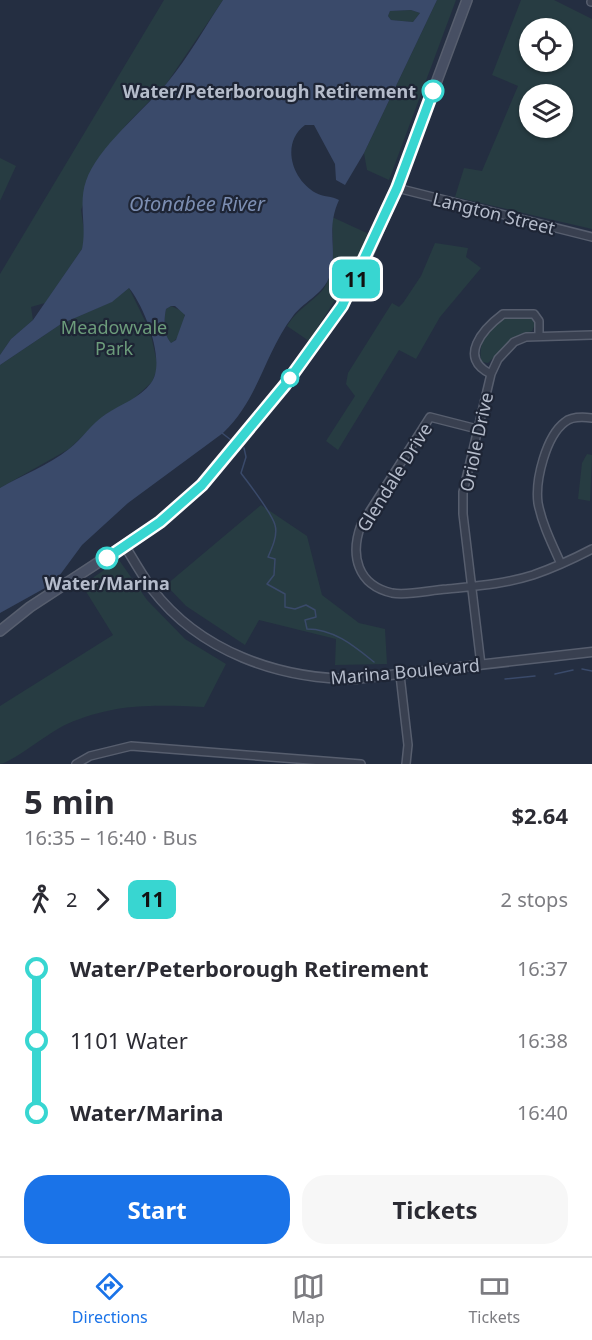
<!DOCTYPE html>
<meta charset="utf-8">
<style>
body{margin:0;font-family:"Noto Sans",sans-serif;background:#f7f7f7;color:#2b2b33;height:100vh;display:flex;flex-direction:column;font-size:22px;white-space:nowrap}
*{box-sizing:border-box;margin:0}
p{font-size:20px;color:#7c7c81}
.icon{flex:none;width:33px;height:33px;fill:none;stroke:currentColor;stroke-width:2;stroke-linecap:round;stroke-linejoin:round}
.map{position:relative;height:764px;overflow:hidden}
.sheet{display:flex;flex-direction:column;background:#fff;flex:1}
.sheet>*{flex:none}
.badge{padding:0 12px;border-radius:9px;font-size:21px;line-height:39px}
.controls{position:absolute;left:519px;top:18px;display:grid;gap:12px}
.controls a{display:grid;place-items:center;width:54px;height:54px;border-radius:50%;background:#fff;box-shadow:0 2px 4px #0004;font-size:30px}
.map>.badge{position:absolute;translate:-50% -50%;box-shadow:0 0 0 3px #fff}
.legs{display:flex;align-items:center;gap:9px;height:66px;padding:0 24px;font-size:20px}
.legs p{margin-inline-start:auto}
.headline{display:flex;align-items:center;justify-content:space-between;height:102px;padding:0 24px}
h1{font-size:33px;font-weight:700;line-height:45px}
.action{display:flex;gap:12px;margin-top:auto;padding:12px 24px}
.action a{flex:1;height:69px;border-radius:24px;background:#1a73e8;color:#fff;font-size:24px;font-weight:700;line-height:69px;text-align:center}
.action a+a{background:#f7f7f7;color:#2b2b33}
ul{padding:0 24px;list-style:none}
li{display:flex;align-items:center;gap:21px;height:72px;font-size:22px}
li i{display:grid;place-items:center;width:9px;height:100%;margin:0 8px;background:currentColor}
li i::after{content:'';width:15px;height:15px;margin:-8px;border:4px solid;border-radius:50%;background:#fff}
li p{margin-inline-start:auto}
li:first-child i{background:linear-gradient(#0000 50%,currentColor 0)}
li:last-child i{background:linear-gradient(currentColor 50%,#0000 0)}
.tabs{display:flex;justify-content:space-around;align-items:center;height:84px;border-top:2px solid #e1e1e2;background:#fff;font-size:16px;color:#7c7c81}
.tabs a{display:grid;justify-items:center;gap:3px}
.tabs .active{color:#1a73e8}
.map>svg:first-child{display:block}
.green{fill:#273c42;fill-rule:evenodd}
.water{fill:#3a4a6a;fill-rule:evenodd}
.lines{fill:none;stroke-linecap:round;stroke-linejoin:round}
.stream{stroke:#3a4a6a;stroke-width:1.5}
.minor-casing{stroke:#575e6e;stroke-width:10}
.tertiary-casing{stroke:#575e6e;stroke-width:11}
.secondary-casing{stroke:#575e6e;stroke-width:12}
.minor{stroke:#394050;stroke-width:7}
.tertiary{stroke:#394050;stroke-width:8}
.secondary{stroke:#474f63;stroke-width:9}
.line-1-casing{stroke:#fff;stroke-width:14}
.line-1{stroke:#38d6d1;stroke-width:9}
.stop-1-dot{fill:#fff;stroke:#38d6d1;stroke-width:3}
.labels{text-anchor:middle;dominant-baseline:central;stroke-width:4.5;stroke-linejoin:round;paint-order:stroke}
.stop-label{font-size:18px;font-weight:bold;fill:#b5bccb;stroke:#1e2535;text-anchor:end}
.street-label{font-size:18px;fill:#b5bccb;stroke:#1e2535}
.park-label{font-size:18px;fill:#6c9c7b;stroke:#1e2535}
.water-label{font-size:20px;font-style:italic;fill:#7c8eb2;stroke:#1e2535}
</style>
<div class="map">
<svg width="592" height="764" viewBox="0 0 592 764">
<rect width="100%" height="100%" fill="#242e41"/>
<path class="green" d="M164,0H223L167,83L127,124L105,151L81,210L85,238L82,249L45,303L31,307L33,320L11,339L0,355V274Z
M437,0H456L389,180L367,170L364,153Z
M521,0H554L592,19V229L455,197L464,168L482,171L518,86L492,75ZM530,28H562V62H530ZM530,94H562V128H530Z
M411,10L420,13L413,22L391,20L388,16L390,11Z
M0,158L16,166L0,201Z
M332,217L369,234L350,276L309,341L287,326C296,311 309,304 321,292C338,273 332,241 332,217Z
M435,243L468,248L466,257L481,268L440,317L416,359L399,350L338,450L326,441L355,396L346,384L348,373L392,303L399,307L403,303L421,276Z
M129,288L150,331L158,367L152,382L131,401L106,414L69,449L0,488V365L61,324L111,302Z
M171,306L184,312C186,321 180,339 171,343C163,334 164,319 166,309Z
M529,316L536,322L532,331L515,337L488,363L482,362C476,347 489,322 505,317C512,315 522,316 529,316Z
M587,454L592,455L590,501L578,499L582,463Z
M261,505L307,536L322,595L359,623L385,629L387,664L335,665L336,639L259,620L245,645L186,606L166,585Z
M119,560L147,600L185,639L226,664L204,707C153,705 116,703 67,724C52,730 10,764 0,764V706L113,635L82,585Z"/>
<path class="water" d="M223,0H437L364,153L345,185L336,180L335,164L314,125H305C281,143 291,179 316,193C323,197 332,196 339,200C326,229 337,245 331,271C327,293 305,300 293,316C264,354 259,399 223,433L128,503L82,545L54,583L0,613V488C22,475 49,465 69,449C82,439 91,424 106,414C121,404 140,398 151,383C167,362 144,306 129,288L112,302L61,324L0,365V355L11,339L33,320L82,249C87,226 78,204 86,181C97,148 144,110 167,83C188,58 205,27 223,0ZM411,10L420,13L413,22L391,20L388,16L390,11ZM171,306H175L185,315L176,340L171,343C163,334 164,319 166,309Z"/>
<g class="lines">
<path class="stream" d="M222,433L231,440
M244,448L246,457L241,473C249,484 272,513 275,525C278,535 272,548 268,557L275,559L274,575L267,584L285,594V607L295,609L306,605L315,610L316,617L305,620L307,629C334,629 354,646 374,662
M582,669L592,671
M555,674L573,670
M505,679L535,676"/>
<g class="minor-casing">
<path id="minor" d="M591,2H592
M397,188L592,237
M491,374C457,358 483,329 503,314H534L539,321V335
M477,429L430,417L361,525C350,555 357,585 392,593C408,596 430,590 447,589C476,586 505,584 533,575C553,568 573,559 592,549
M561,564C552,544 542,524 538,503C535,480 546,436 565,422C572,416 584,417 592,418
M481,665L463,514V492L491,374L498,359L514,342L526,337L592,335
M400,675L408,745L406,764
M76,764L90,756L131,746L361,764"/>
</g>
<g class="tertiary-casing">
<path id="tertiary" d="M125,546C134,561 142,575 152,589C200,652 279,679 355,679L592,652"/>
</g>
<g class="secondary-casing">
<path id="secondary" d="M0,631L30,607L160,522L202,485L285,385L342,306L358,277L397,188L467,0"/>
</g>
<use href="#minor" class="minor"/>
<use href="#tertiary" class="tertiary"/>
<use href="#secondary" class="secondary"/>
</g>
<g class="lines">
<g class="line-1-casing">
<path id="line-1" d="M107,558L160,522L202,485L285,385L342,306L397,188L433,91"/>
</g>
<use href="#line-1" class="line-1"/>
</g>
<g class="stop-1-dot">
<circle cx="433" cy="91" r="10"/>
<circle cx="290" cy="378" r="8"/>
<circle cx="107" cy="558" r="10"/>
</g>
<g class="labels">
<g class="stop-label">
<text x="416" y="91">Water/Peterborough Retirement</text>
<text x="107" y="583" text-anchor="middle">Water/Marina</text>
</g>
<g class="street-label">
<text transform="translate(494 213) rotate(14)">Langton Street</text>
<text transform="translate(476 442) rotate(-78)">Oriole Drive</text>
<text transform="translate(394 477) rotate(-58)">Glendale Drive</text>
<text transform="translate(405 671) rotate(-5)">Marina Boulevard</text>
</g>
<g class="park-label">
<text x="114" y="327">Meadowvale<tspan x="114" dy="21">Park</tspan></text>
</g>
<g class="water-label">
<text x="197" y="203">Otonabee River</text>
</g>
</g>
</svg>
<div class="controls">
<a><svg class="icon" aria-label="locate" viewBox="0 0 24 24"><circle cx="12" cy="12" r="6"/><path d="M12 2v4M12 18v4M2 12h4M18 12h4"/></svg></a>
<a><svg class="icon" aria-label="layers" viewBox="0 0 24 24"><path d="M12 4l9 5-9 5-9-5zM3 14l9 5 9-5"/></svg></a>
</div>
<b class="badge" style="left:356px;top:279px;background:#38d6d1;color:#111">11</b>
</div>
<section class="sheet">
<div class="headline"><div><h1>5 min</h1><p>16:35 – 16:40 · Bus</p></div><b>$2.64</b></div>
<div class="legs"><svg class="icon" aria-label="walk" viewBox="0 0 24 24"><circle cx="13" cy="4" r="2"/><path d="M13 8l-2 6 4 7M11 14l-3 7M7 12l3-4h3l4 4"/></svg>2<svg class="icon" aria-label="forward" viewBox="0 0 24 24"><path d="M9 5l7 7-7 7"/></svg><b class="badge" style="background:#38d6d1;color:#111">11</b><p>2 stops</p></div>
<ul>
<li><i style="color:#38d6d1"></i><b>Water/Peterborough Retirement</b><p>16:37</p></li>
<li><i style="color:#38d6d1"></i><span>1101 Water</span><p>16:38</p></li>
<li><i style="color:#38d6d1"></i><b>Water/Marina</b><p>16:40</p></li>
</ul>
<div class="action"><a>Start</a><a>Tickets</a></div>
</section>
<nav class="tabs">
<a class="active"><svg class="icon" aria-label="directions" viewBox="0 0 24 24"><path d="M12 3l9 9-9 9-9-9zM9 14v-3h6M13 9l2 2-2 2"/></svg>Directions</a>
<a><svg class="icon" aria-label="map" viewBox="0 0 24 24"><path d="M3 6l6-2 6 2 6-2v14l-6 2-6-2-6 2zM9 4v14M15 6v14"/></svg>Map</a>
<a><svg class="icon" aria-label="tickets" viewBox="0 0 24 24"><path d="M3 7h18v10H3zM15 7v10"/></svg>Tickets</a>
</nav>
